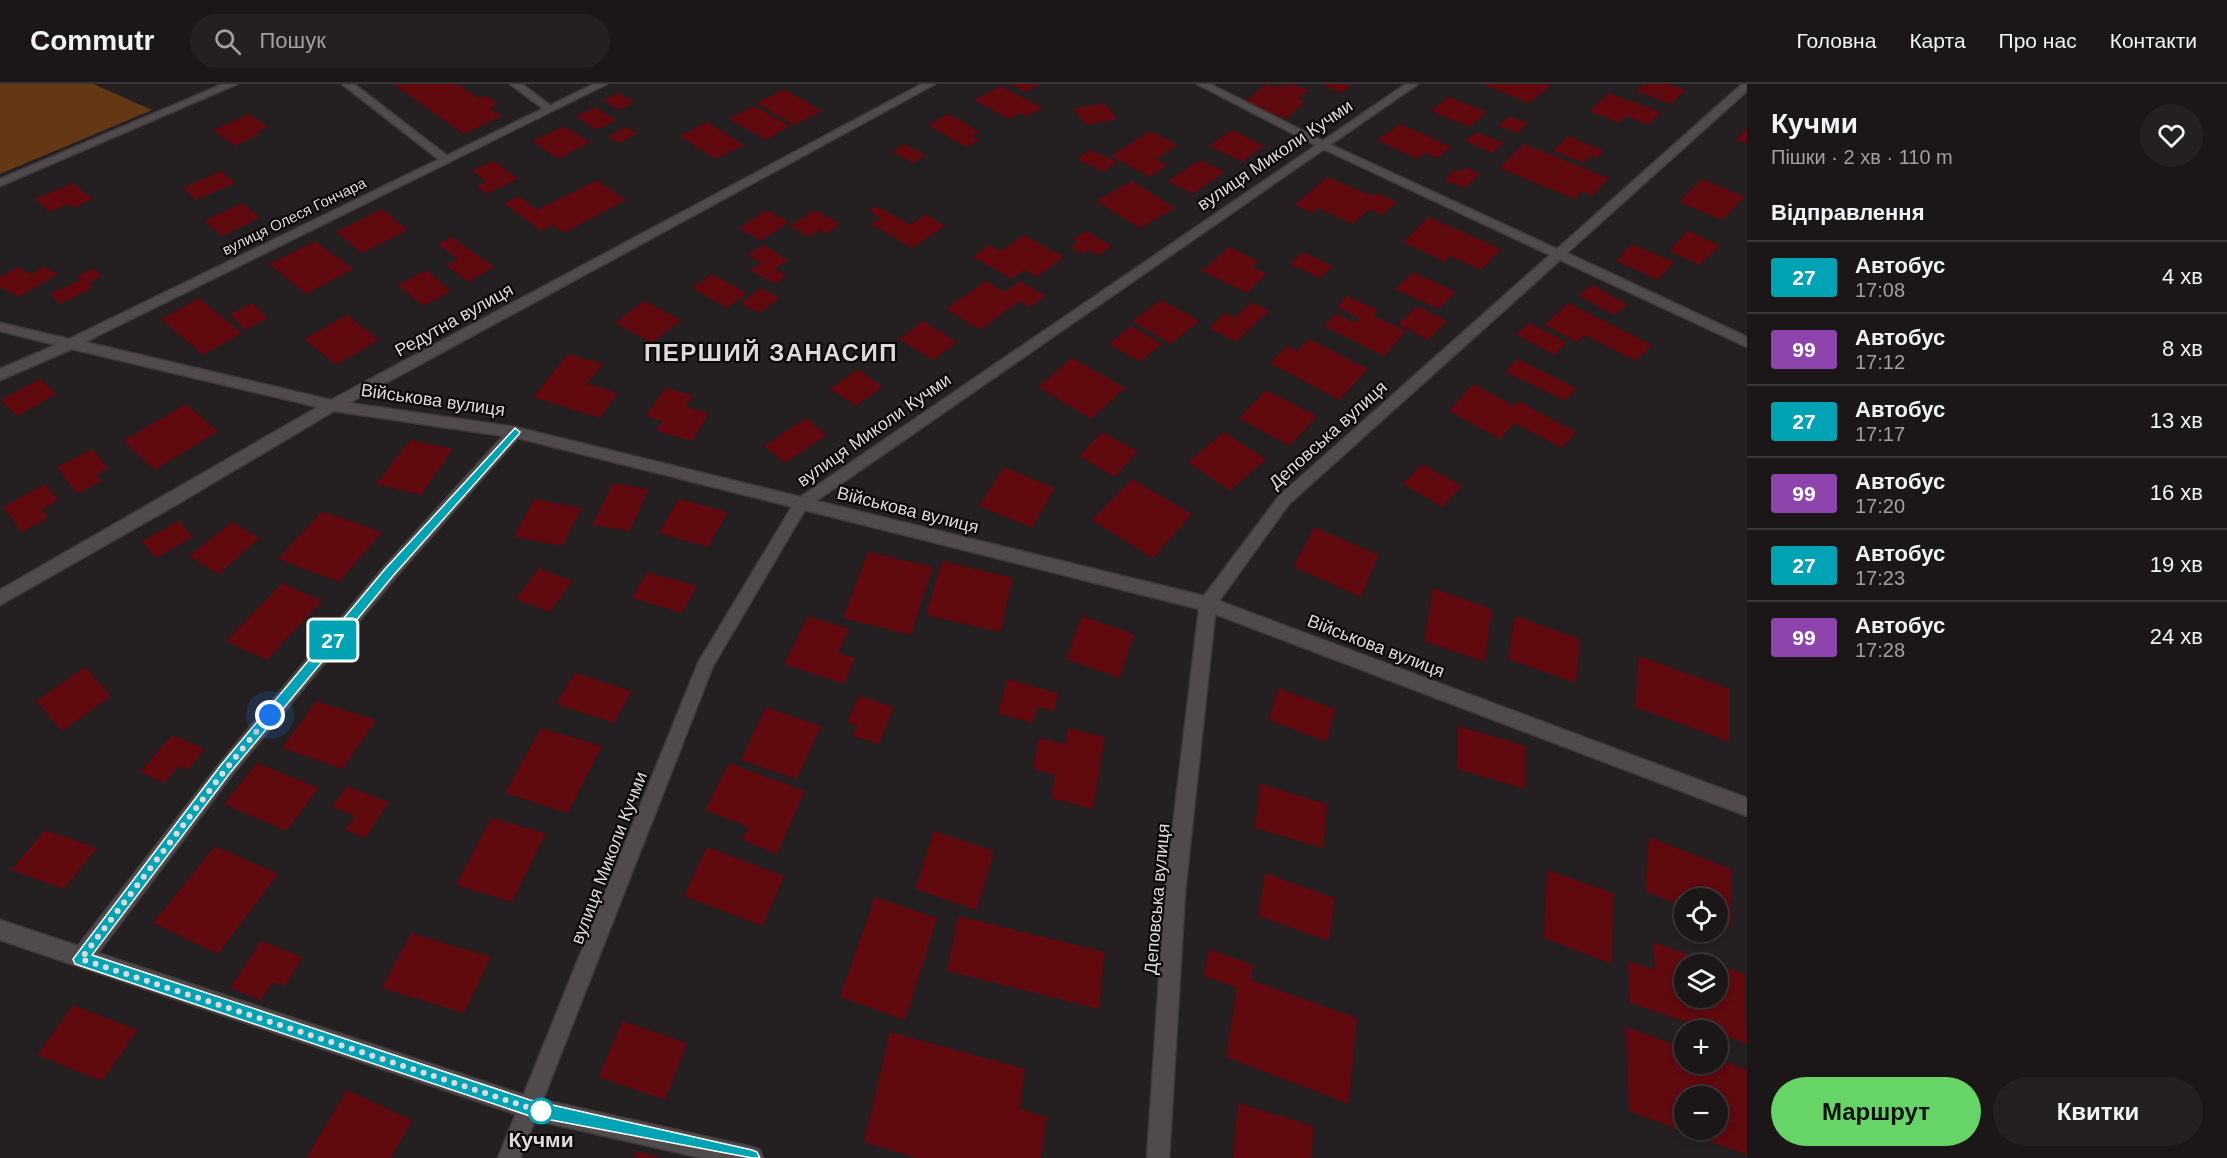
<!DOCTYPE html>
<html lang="uk">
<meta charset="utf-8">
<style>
body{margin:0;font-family:Helvetica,sans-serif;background:#242021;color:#f1f3f6;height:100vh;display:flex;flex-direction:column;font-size:22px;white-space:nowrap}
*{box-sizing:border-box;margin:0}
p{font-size:20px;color:#a09fa2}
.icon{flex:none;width:33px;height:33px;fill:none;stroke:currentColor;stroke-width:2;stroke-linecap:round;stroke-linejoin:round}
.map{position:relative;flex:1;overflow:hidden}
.drawer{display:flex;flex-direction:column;background:#1b1718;width:480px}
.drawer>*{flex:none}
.badge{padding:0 12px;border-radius:4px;font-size:21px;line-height:39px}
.controls{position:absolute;left:1674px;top:804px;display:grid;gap:12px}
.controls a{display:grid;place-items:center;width:54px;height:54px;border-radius:50%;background:#1b1718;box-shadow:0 3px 9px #0003,0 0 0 2px #393637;font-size:30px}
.you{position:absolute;width:30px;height:30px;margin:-15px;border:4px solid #fff;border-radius:50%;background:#1a73e8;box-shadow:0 0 0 9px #1a73e833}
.map>.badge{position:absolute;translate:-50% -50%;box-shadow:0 0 0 3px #fff}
h2{padding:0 24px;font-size:22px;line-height:54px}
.round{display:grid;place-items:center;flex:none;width:63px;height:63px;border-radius:32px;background:#242021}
.summary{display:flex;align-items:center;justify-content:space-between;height:102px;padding:0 24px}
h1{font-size:28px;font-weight:800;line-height:45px}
.cta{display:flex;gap:12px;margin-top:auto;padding:12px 24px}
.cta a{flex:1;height:69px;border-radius:36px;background:#66d467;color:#111;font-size:24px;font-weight:800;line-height:69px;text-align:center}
.cta a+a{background:#242021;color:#f1f3f6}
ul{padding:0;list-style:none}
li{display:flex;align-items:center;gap:18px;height:72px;padding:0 24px;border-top:2px solid #393637}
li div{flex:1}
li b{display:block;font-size:22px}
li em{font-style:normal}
li .badge{min-width:66px;font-weight:700;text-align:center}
header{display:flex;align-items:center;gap:36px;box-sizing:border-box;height:84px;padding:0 30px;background:#1b1718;border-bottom:2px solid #393637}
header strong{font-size:28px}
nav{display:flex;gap:33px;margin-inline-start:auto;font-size:21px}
.search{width:420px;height:54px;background:#242021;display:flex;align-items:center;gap:15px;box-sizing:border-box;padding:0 21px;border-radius:33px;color:#a09fa2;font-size:22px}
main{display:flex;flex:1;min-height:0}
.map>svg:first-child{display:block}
.green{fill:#653815}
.building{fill:#60090f;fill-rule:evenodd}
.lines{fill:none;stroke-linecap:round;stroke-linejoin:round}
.service-casing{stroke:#3f3b3c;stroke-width:3}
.minor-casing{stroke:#3f3b3c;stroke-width:3}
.tertiary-casing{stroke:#3f3b3c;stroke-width:3}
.service{fill:#514a4c;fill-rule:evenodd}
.minor{fill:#514a4c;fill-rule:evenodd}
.tertiary{fill:#514a4c;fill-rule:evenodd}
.line{fill:#00a3b4;stroke:#fff;stroke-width:1.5}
.walk{stroke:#dedadc;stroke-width:6;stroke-dasharray:0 10.8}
.stop-dot{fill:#fff;stroke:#00a3b4;stroke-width:3}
.labels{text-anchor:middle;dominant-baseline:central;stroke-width:4.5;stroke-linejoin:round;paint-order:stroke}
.far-street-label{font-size:15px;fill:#dedadc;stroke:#0c090a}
.street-label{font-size:18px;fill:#dedadc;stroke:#0c090a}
.near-stop-label{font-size:21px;font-weight:bold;fill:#dedadc;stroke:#0c090a}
.district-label{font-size:24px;font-weight:bold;letter-spacing:1.5px;fill:#dedadc;stroke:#0c090a}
</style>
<header>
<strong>Commutr</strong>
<div class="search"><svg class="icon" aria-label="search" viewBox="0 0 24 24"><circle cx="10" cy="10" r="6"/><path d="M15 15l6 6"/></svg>Пошук</div>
<nav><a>Головна</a><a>Карта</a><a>Про нас</a><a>Контакти</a></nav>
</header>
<main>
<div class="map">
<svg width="1747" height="1074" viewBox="0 0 1747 1074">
<rect width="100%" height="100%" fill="#241f20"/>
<path class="green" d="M0,0H93L152,26L0,90Z"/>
<path class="building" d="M393,0H457L478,14L485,11L498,20L489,24L502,32L464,50Z
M1010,0H1040L1025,8Z
M1267,0L1277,3L1292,0L1309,6L1298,15L1305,18L1286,35L1244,18Z
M1321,0H1353L1341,9Z
M1482,0H1553L1529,19Z
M1643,0H1669L1686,6L1671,20L1636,7Z
M1001,2L1043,24L1027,32L1020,29L1009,35L974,16Z
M784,5L822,27L794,41L757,19Z
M618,9L634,18L619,26L603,16Z
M1609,9L1661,28L1649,41L1626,32L1619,39L1589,27Z
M1448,13L1487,28L1470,43L1431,27Z
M1104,19L1118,35L1086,41L1073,25Z
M754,22L790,42L766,56L729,35Z
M596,23L616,37L596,46L576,32Z
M249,30L268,43L257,48L260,50L235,62L213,46Z
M949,30L980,48L972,52L980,56L966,63L928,41Z
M1509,32L1528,39L1518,49L1498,42Z
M707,38L744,61L716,75L679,52Z
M1400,40L1452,63L1437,74L1425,69L1417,75L1377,56Z
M564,42L590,58L558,75L532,57Z
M625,43L638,49L620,59L608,53Z
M1747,43V60L1736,56Z
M1232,46L1265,62L1242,78L1209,62Z
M1150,47L1178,61L1156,75L1168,81L1150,93L1111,72Z
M1476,48L1504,59L1492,69L1465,57Z
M1568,52L1604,67L1597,74L1591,72L1584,79L1553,67Z
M904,60L926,71L913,79L892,68Z
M1524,60L1609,94L1592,112L1582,107L1575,115L1499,84Z
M1090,66L1117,78L1104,88L1077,75Z
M1200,76L1225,88L1193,110L1168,97Z
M494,77L518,95L486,110L476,102L486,98L472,86Z
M1465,83L1480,90L1465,104L1444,96L1454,86L1460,88Z
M221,87L235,99L196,116L183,104Z
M1327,93L1373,112L1376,109L1397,118L1383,131L1369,125L1353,140L1318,124L1313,129L1295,121Z
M1702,95L1745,113L1722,136L1679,118Z
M597,96L626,116L564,149L553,141L541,147L504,119L519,112L537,126Z
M1132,97L1175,124L1140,144L1096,117Z
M73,99L93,115L73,124L68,120L49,128L35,115Z
M242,119L260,134L222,152L204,137Z
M877,122L910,141L925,130L945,142L912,164L871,140L880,134L869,127Z
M382,125L408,146L362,169L336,148Z
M767,126L789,138L761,157L739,144Z
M815,126L840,140L826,150L819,146L809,153L790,142Z
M1429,133L1501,165L1481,186L1450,172L1445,178L1403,158Z
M1086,147L1112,162L1098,171L1088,166L1083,170L1071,163L1078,158L1073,155Z
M1688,147L1720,161L1700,181L1669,167Z
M1024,151L1064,173L1037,193L1024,186L1012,195L973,173L989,161L1001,167Z
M452,153L494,183L468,198L446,181L458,175L438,160Z
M315,157L353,185L306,210L269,180Z
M1632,160L1674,178L1658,196L1616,177Z
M763,161L788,176L775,185L787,192L775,200L750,186L761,179L748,171Z
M1229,163L1258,177L1252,183L1267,190L1247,209L1202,187Z
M1303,168L1333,182L1320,194L1290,180Z
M18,183L31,190L43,183L58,190L19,213L0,203V193Z
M93,184L102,192L88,199L93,204L59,220L50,210L80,196L77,192Z
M426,186L451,207L423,222L398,201Z
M1413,188L1456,208L1439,225L1395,205Z
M712,190L747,209L727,224L692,204Z
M986,197L1004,208L1020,197L1046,212L1029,223L1019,217L980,246L946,225Z
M1593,201L1628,221L1614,231L1578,211Z
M761,204L780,214L759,229L741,219Z
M1347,212L1378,226L1374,232L1406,247L1384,272L1324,242L1336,230L1354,239L1359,234L1337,223Z
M199,214L242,249L203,271L161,235Z
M1161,216L1200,237L1171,260L1132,237Z
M644,217L681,236L652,259L615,239Z
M1252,218L1269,227L1236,258L1209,244L1225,229L1234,234Z
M253,219L268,234L245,246L230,230Z
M1568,219L1652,261L1636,277L1585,251L1577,258L1544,241Z
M1417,222L1447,237L1428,256L1398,240Z
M347,231L379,256L336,281L304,255Z
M923,237L957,258L933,276L899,255Z
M1530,239L1567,259L1554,271L1516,250Z
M1131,242L1162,260L1140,278L1109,260Z
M1309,255L1368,285L1339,316L1270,279L1287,262L1297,267Z
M568,270L603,280L587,300L618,309L600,334L533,313Z
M1072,274L1125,304L1091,335L1038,303Z
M1517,275L1576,304L1565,317L1506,288Z
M858,285L883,303L856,322L830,305Z
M40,295L57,310L17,332L1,316Z
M1473,300L1514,322L1518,317L1576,348L1562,364L1514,339L1500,355L1449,327Z
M665,304L693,311L686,323L709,329L692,357L656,347L663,337L646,332Z
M1266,306L1317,332L1290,362L1239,334Z
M186,320L218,347L155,386L123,357Z
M806,334L827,351L785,379L764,362Z
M1102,348L1138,367L1115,393L1079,372Z
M1224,348L1266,375L1230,407L1188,378Z
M410,356L453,365L421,411L376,400Z
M92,365L108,384L96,391L101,397L77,410L57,383Z
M1422,380L1462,402L1443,423L1403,400Z
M1004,383L1055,404L1032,444L979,422Z
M1132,395L1192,430L1153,474L1092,436Z
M613,399L649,405L630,447L592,441Z
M45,400L58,416L42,426L48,434L22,448L3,423Z
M534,415L582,424L562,462L514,453Z
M679,415L728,428L708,463L659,449Z
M322,427L382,448L339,498L278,475Z
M179,437L193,453L156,474L142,457Z
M232,438L260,454L218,490L189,472Z
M1314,443L1379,471L1361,513L1294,483Z
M868,468L933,483L911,551L843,534Z
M942,477L1013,494L1000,548L926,531Z
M539,484L572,497L550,528L516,515Z
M647,488L697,502L682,529L632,514Z
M282,499L322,517L267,576L226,557Z
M1433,504L1492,525L1485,578L1424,557Z
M808,532L849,545L838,569L855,574L844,600L784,580Z
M1082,532L1134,550L1120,594L1066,575Z
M1515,532L1580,555L1576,599L1508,575Z
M1639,572L1730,605V658L1635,623Z
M85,583L111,612L62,647L36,617Z
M575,589L632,607L614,639L556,620Z
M1007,595L1058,609L1054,627L1037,623L1033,639L998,630Z
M1278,604L1335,625L1327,658L1269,636Z
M859,612L894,623L879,660L853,652L857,641L847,638Z
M316,617L376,636L343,685L282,664Z
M766,623L821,642L797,695L741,676Z
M1458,642L1525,662L1526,705L1457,685Z
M541,644L602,662L568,729L505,709Z
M1068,644L1105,653L1093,725L1051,714L1055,691L1033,685L1039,654L1065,660Z
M172,651L205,665L188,686L179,682L164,699L140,688Z
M257,679L319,704L286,747L224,720Z
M729,679L805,707L777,770L742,756L749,743L705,726Z
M1260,700L1327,720L1323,764L1255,744Z
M347,702L389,718L365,754L345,746L355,732L332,723Z
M491,734L546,749L512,818L456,801Z
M45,746L97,764L64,805L11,786Z
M934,747L994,767L977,826L915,805Z
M1649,753L1731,785V842L1718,837V814H1684V823L1645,807Z
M215,762L278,790L218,870L153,839Z
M707,763L784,792L763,842L684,812Z
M1547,786L1613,809L1612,880L1544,854Z
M1265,789L1335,814L1329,857L1258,832Z
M875,813L937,834L905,936L840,913Z
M958,832L1105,868L1099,925L947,887Z
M411,849L491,873L464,929L382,904Z
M261,857L303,873L285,902L273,898L261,916L230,904Z
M1653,858L1716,880H1684V914H1718V881L1745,890L1747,960L1718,949V946H1710L1630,919L1628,877L1655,886Z
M1209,865L1253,881L1251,896L1357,934L1349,1020L1226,973L1237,904L1204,892Z
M73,921L138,946L102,997L37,971Z
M622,937L687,959L665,1016L599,993Z
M1626,943L1684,964V980H1718V975L1747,986V1071L1629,1027ZM1684,1012H1718V1046H1684Z
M890,948L1025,985L1020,1025L1047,1033L1041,1074H918L864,1058Z
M347,1006L412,1036L391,1074H306Z
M1238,1019L1313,1042L1312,1074H1233Z
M636,1067L660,1073L659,1074H634Z"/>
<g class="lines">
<g class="service-casing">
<path id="service" d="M342,0H354L450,74V78H442Z
M510,0H522L555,25L546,27Z"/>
</g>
<g class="minor-casing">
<path id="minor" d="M223,0H237L0,102V95Z
M594,0H607L85,258L331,316L922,0H935L349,319L515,343L1204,512L1279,412L1550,171L1319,63L1197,0H1210L1327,59L1557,165L1742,0H1747V7L1567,169L1747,253V263L1560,176L1289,420L1219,517L1747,714V732L1215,530L1185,808L1169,1074H1147L1165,808L1199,525L518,354L395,494L232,691L98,869L530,1013L752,1063L760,1066L763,1074H702L530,1035L0,856V836L78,862L220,679L383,484L503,352L334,327L174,422L0,521V506L318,323L72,265L0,296V285L56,261L0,247V239L69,255Z"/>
</g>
<g class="tertiary-casing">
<path id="tertiary" d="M1406,0H1418L806,424L713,582L520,1074H498L698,579L796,416Z"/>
</g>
<use href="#service" class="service"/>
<use href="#minor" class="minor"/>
<use href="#tertiary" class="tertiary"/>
</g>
<path class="line" d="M515,344L520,348L519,350L393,492L230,689L92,871L530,1016L752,1066L757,1068L760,1074H752L530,1032L81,882L75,880L73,875L221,681L385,485Z"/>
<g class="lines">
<path class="walk" d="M270,631L226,685L81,875L530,1024L552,1029L541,1027"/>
</g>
<circle class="stop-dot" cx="541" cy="1027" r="12"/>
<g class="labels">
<g class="far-street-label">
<text transform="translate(294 132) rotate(-26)">вулиця Олеся Гончара</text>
</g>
<g class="street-label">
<text transform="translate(1275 71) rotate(-34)">вулиця Миколи Кучми</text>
<text transform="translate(454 236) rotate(-29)">Редутна вулиця</text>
<text transform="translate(433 316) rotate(8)">Військова вулиця</text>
<text transform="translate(874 346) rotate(-35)">вулиця Миколи Кучми</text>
<text transform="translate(1328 351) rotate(-42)">Деповська вулиця</text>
<text transform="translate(908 426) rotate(14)">Військова вулиця</text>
<text transform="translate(1376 562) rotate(21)">Військова вулиця</text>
<text transform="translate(609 774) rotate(-69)">вулиця Миколи Кучми</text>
<text transform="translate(1157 815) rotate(-85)">Деповська вулиця</text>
</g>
<g class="near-stop-label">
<text x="541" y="1055">Кучми</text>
</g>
<g class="district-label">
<text x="771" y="268">ПЕРШИЙ ЗАНАСИП</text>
</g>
</g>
</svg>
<div class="controls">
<a><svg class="icon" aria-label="locate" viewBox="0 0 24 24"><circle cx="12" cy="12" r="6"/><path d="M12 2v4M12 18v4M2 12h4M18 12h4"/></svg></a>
<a><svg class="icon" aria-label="layers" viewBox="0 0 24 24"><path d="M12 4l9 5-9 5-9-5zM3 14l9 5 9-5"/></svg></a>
<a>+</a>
<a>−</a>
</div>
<div class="you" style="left:270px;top:631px"></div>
<b class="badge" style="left:333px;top:556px;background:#00a3b4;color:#fff">27</b>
</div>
<section class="drawer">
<div class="summary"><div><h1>Кучми</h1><p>Пішки · 2 хв · 110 m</p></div><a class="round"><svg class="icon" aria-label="heart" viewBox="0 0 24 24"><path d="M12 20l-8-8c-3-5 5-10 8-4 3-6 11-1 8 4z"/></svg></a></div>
<h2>Відправлення</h2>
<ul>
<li><span class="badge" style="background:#00a3b4;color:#fff">27</span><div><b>Автобус</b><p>17:08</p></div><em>4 хв</em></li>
<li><span class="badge" style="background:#8e44ad;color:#fff">99</span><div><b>Автобус</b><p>17:12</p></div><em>8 хв</em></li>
<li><span class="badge" style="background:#00a3b4;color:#fff">27</span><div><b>Автобус</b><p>17:17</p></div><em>13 хв</em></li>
<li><span class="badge" style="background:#8e44ad;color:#fff">99</span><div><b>Автобус</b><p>17:20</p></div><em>16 хв</em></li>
<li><span class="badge" style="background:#00a3b4;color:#fff">27</span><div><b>Автобус</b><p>17:23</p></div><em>19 хв</em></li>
<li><span class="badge" style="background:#8e44ad;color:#fff">99</span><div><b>Автобус</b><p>17:28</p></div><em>24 хв</em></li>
</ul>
<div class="cta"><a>Маршрут</a><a>Квитки</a></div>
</section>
</main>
